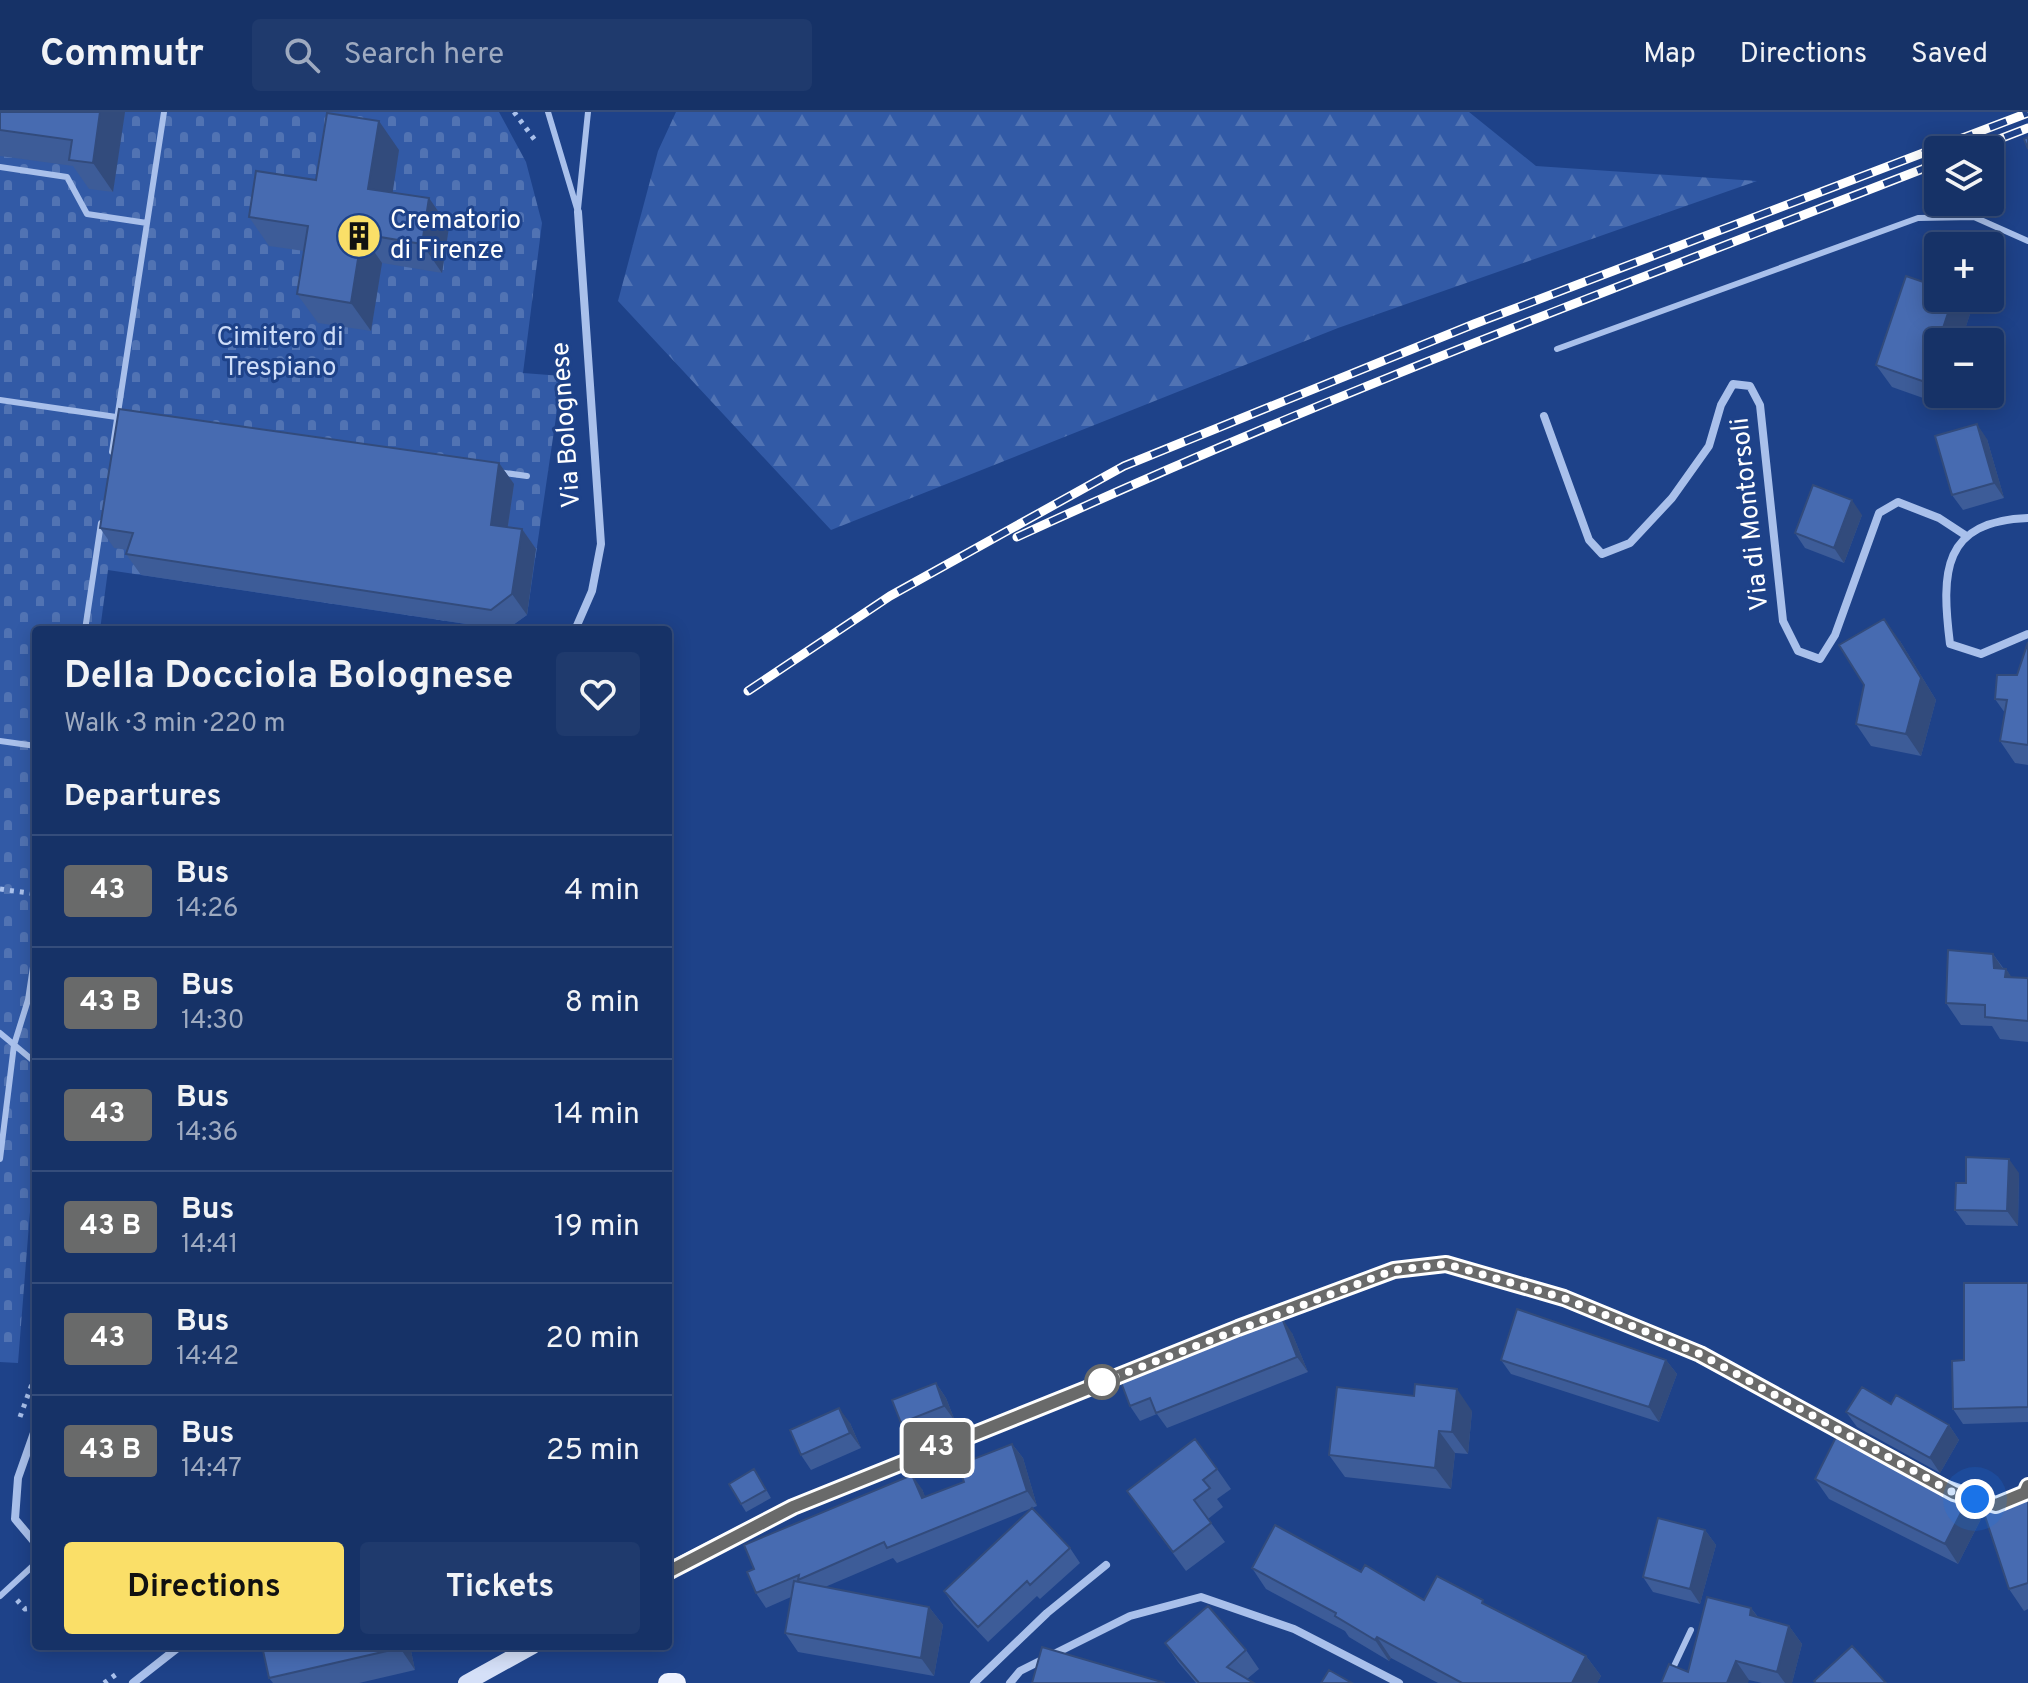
<!DOCTYPE html>
<meta charset="utf-8">
<style>
body{margin:0;font-family:Overpass,sans-serif;background:#1f3a6d;color:#f1f3f6;height:100vh;display:flex;flex-direction:column;font-size:30px;white-space:nowrap}
*{box-sizing:border-box;margin:0}
p{font-size:26px;color:#9eaac0}
.icon{flex:none;width:44px;height:44px;fill:none;stroke:currentColor;stroke-width:2;stroke-linecap:round;stroke-linejoin:round}
.map{position:relative;flex:1;overflow:hidden}
.side{position:absolute;left:32px;top:514px;width:640px;height:1024px;display:flex;flex-direction:column;background:#163267;border-radius:8px;box-shadow:0 4px 20px #0003,0 0 0 2px #354d7b}
.side>*{flex:none}
.badge{padding:0 16px;border-radius:6px;font-size:28px;line-height:52px}
.buttons{position:absolute;left:1924px;top:24px;display:grid;gap:16px}
.buttons a{display:grid;place-items:center;width:80px;height:80px;border-radius:8px;background:#163267;box-shadow:0 4px 20px #0003,0 0 0 2px #354d7b;font-size:40px}
.you{position:absolute;width:40px;height:40px;margin:-20px;border:6px solid #fff;border-radius:50%;background:#1a73e8;box-shadow:0 0 0 12px #1a73e833}
.map>.badge{position:absolute;translate:-50% -50%;box-shadow:0 0 0 4px #fff}
h2{padding:0 32px;font-size:30px;line-height:72px}
.round{display:grid;place-items:center;flex:none;width:84px;height:84px;border-radius:8px;background:#1f3a6d}
.head{display:flex;align-items:center;justify-content:space-between;height:136px;padding:0 32px}
h1{font-size:38px;font-weight:700;line-height:60px}
.primary-button{display:flex;gap:16px;margin-top:auto;padding:16px 32px}
.primary-button a{flex:1;height:92px;border-radius:8px;background:#fadf68;color:#111;font-size:32px;font-weight:700;line-height:92px;text-align:center}
.primary-button a+a{background:#1f3a6d;color:#f1f3f6}
ul{padding:0;list-style:none}
li{display:flex;align-items:center;gap:24px;height:112px;padding:0 32px;border-top:2px solid #354d7b}
li div{flex:1}
li b{display:block;font-size:30px}
li em{font-style:normal}
li .badge{min-width:88px;font-weight:700;text-align:center}
header{display:flex;align-items:center;gap:48px;box-sizing:border-box;height:112px;padding:0 40px;background:#163267;border-bottom:2px solid #354d7b}
header strong{font-size:38px}
nav{display:flex;gap:44px;margin-inline-start:auto;font-size:28px}
.search{width:560px;height:72px;background:#1f3a6d;display:flex;align-items:center;gap:20px;box-sizing:border-box;padding:0 28px;border-radius:8px;color:#9eaac0;font-size:30px}
.map>svg:first-child{display:block}
.forest{fill:url(#forest-firs)}
.cemetery{fill:url(#cemetery-stones)}
.lines{fill:none;stroke-linecap:round;stroke-linejoin:round}
.path{stroke:#a9c0eb;stroke-width:5;stroke-dasharray:4 6;stroke-linecap:butt}
.lane{stroke:#a9c0eb;stroke-width:6}
.street{stroke:#a9c0eb;stroke-width:8}
.secondary{stroke:#d5e0f8;stroke-width:16}
.primary{stroke:#eef2fe;stroke-width:20}
.rail-casing{stroke:#fff;stroke-width:9}
.rail{stroke:#1e4289;stroke-width:6;stroke-dasharray:18;stroke-linecap:butt}
.wall{fill:#3d5c98}
.shaded-wall{fill:#324b7c}
.building{fill:#476bb1;stroke:#324b7c;stroke-width:2}
.line-casing{stroke:#fff;stroke-width:18}
.line{stroke:#696a6a;stroke-width:12}
.walk{stroke:#fff;stroke-width:8;stroke-dasharray:0 14.4}
.stop-dot{fill:#fff;stroke:#696a6a;stroke-width:4}
.labels{text-anchor:middle;dominant-baseline:central;stroke-width:6;stroke-linejoin:round;paint-order:stroke}
.poi-label{font-size:26px;fill:#fff;stroke:#1e4289;text-anchor:start}
.park-label{font-size:26px;fill:#ceddf8;stroke:#1e4289}
.street-label{font-size:26px;fill:#fff;stroke:#1e4289}
</style>
<header>
<strong>Commutr</strong>
<div class="search"><svg class="icon" aria-label="search" viewBox="0 0 24 24"><circle cx="10" cy="10" r="6"/><path d="M15 15l6 6"/></svg>Search here</div>
<nav><a>Map</a><a>Directions</a><a>Saved</a></nav>
</header>
<div class="map">
<svg width="2028" height="1571" viewBox="0 0 2028 1571">
<defs>
<pattern id="forest-firs" width="22" height="20" patternUnits="userSpaceOnUse" patternTransform="scale(2)"><rect width="22" height="20" fill="#325aa6"/><path d="M5 1l3.5 6h-7zM16 11l3.5 6h-7z" fill="#5173b3"/></pattern>
<pattern id="cemetery-stones" width="16" height="16" patternUnits="userSpaceOnUse" patternTransform="scale(2)"><rect width="16" height="16" fill="#325aa6"/><path d="M2 7V4a2 2 0 0 1 4 0v3zM10 15v-3a2 2 0 0 1 4 0v3z" fill="#5173b3"/></pattern>
</defs>
<rect width="100%" height="100%" fill="#1e4289"/>
<path class="forest" d="M676,0H1469L1536,54L1757,69L1338,216L831,418L618,189L658,39Z"/>
<path class="cemetery" d="M0,0H499L526,50L542,111L523,261L562,264L527,503L506,518L108,458L100,518H36V940L32,958L36,964V1024L18,1251L0,1250Z"/>
<g class="lines">
<path class="path" d="M514,0L537,31
M0,777L36,782
M20,1305L36,1261
M17,1488L25,1497L36,1496
M104,1571L118,1561"/>
<path class="lane" d="M548,0L578,100
M0,55L67,65L87,102L147,111
M578,97L588,0
M1557,237L1918,106L1974,105L2028,129
M0,288L123,306
M112,340L164,0
M498,360L527,364
M85,518L101,411
M0,629L36,634
M0,921L36,951
M0,1047L14,933L28,888L36,835
M0,1484L36,1451
M1666,1571L1691,1518"/>
<path class="street" d="M1544,304L1589,428L1602,442L1630,431L1672,386L1709,334L1721,293L1733,272L1750,274L1760,293L1783,509L1798,539L1820,547L1835,523L1879,401L1898,390L1939,406L1965,423
M2028,406C1942,409 1941,460 1950,532L1981,542L2028,522
M575,518L592,479L601,432L578,100
M36,1315L18,1366L15,1407L36,1432
M133,1571L180,1534
M974,1571L1047,1501L1106,1453
M1010,1571L1020,1559L1130,1504L1201,1485L1294,1517L1399,1571"/>
<path class="secondary" d="M1939,1373L1996,1393L2025,1381L2028,1374
M668,1459L793,1395L1238,1216L1394,1158L1446,1152L1564,1186L1700,1242L1898,1350
M466,1571L533,1534"/>
<path class="primary" d="M668,1571H676"/>
<g class="rail-casing">
<path id="rail" d="M1971,38L2028,16
M1017,425C1318,286 1629,171 1938,51
M748,579L890,484L1124,354L1474,212L2028,1"/>
</g>
<use href="#rail" class="rail"/>
</g>
<path class="wall" d="M0,0H125L113,80L89,77L73,54L0,44Z
M399,38L392,80L429,86L449,115L442,161L382,151L371,219L318,211L297,182L304,139L269,134L249,105L316,68Z
M1970,202L1940,292L1892,275L1876,253Z
M1987,327L2004,386L1963,398L1952,383Z
M499,351L514,372L508,415L522,417L536,437L527,503L506,518L141,463L126,442L128,438L114,436L100,416Z
M1862,403L1844,451L1805,436L1795,421Z
M1900,529L1936,588L1921,644L1871,634L1856,612Z
M2028,530V653L2015,651L2000,629L2005,601L1995,587L2017,563Z
M1993,842L2004,857H2006L2011,865L2028,866V930L2000,927L1992,914L1961,913L1946,891Z
M2019,1061L2018,1114L1966,1113L1955,1098L1966,1071Z
M2028,1171V1310L1963,1312L1953,1297L1964,1248Z
M1292,1221L1308,1260L1167,1316L1157,1302L1140,1309L1130,1294L1200,1240Z
M1501,1248H1666L1677,1262L1659,1310L1511,1262Z
M936,1271L946,1286L955,1309L911,1326L901,1311Z
M1891,1292L1949,1313L1959,1328L1940,1361L1857,1315L1846,1300Z
M1472,1299L1468,1342L1455,1341L1451,1377L1345,1365L1329,1343Z
M850,1311L861,1336L811,1358L801,1343Z
M1012,1332L1023,1346L1037,1394L897,1451L893,1446L825,1475L929,1495L943,1513L934,1564L798,1540L785,1521L791,1485L766,1496L756,1481L922,1377L925,1385L964,1370Z
M1217,1357L1231,1377L1217,1387L1223,1395L1208,1407L1225,1430L1186,1459L1127,1379Z
M759,1365L771,1386L746,1400L741,1392Z
M1815,1367L1968,1387L1981,1407L1958,1452L1829,1387Z
M2028,1380V1497L2024,1499L2009,1477Z
M1705,1418L1716,1433L1700,1492L1653,1480L1643,1465Z
M1070,1436L1080,1451L1040,1487L1037,1484L988,1530L954,1494L944,1479Z
M1252,1456L1361,1460L1424,1488L1487,1493L1586,1544L1601,1564L1597,1571H1438L1391,1546L1389,1549L1349,1525L1345,1519L1266,1477Z
M1751,1496L1758,1505L1789,1514L1802,1532L1792,1571H1762L1749,1568L1688,1560Z
M1165,1531L1246,1538L1259,1557L1247,1567L1254,1571H1196L1178,1550Z
M410,1534L415,1558L359,1571H273L269,1566Z"/>
<path class="shaded-wall" d="M100,0H125L113,80L93,51Z
M379,9L399,38L389,105L368,77Z
M429,86L449,115L442,161L422,132Z
M362,122L382,151L371,219L351,191Z
M1953,186H1959L1970,202L1961,230H1938Z
M1938,231V282H1944L1940,292L1925,270Z
M1977,312L1987,327L2004,386L1994,371Z
M499,351L514,372L505,433L491,413Z
M1852,388L1862,403L1844,451L1834,436Z
M522,417L536,437L527,503L512,482Z
M1884,507L1900,529L1936,588L1921,644L1906,622Z
M1993,842L2005,860L2006,857L2021,879L1994,856Z
M2009,1047L2019,1061L2018,1114L2007,1099Z
M1282,1206L1292,1221L1308,1260L1297,1245Z
M1666,1248L1677,1262L1659,1310L1649,1295Z
M936,1271L946,1286L955,1309L944,1294Z
M1457,1277L1472,1299L1468,1342L1452,1320Z
M839,1296L850,1311L861,1336L850,1321Z
M1949,1313L1959,1328L1940,1361L1930,1346Z
M1439,1319L1455,1341L1451,1377L1435,1356Z
M1012,1332L1023,1346L1037,1394L1027,1379Z
M912,1363L922,1377L932,1401L922,1386Z
M1968,1387L1981,1407L1958,1452L1945,1432Z
M1705,1418L1716,1433L1700,1492L1690,1477Z
M929,1495L943,1513L934,1564L921,1546Z
M1751,1496L1764,1514L1750,1503Z
M1789,1514L1802,1532L1792,1571H1785L1777,1560Z
M1377,1525L1391,1546L1389,1549L1375,1528Z
M399,1534H410L415,1558L400,1536Z
M1586,1544L1601,1564L1597,1571H1572Z
M1736,1549L1749,1568L1748,1571H1727Z"/>
<path class="building" d="M0,0H100L93,51L69,48L72,28L0,18Z
M327,1L379,9L368,77L429,86L422,132L362,122L351,191L297,182L308,114L249,105L256,59L316,68Z
M2028,25V37L2024,27Z
M1906,164L1938,175V186H1953L1925,270L1876,253Z
M119,297L499,351L491,413L522,417L512,482L491,498L126,442L133,421L100,416Z
M1977,312L1994,371L1952,383L1935,324Z
M1813,373L1852,388L1834,436L1795,421Z
M1884,507L1921,566L1906,622L1856,612L1864,573L1839,533Z
M2028,530V633L2000,629L2007,588L1995,587L1997,563H2017Z
M1948,838L1993,842L1994,856L2006,857L2005,865L2028,866V909L1985,905V893L1946,891Z
M1966,1045L2009,1047L2007,1099L1955,1098L1956,1071H1966Z
M1964,1171H2028V1295L1953,1297L1952,1249L1964,1248Z
M1517,1197L1666,1248L1649,1295L1501,1248Z
M1282,1206L1297,1245L1156,1301L1150,1286L1130,1294L1119,1265L1196,1234L1198,1240Z
M936,1271L944,1294L901,1311L892,1288Z
M1415,1272L1457,1277L1452,1320L1439,1319L1435,1356L1329,1343L1337,1275L1414,1284Z
M1862,1275L1891,1292L1896,1283L1949,1313L1930,1346L1846,1300Z
M839,1296L850,1321L801,1343L790,1318Z
M1839,1319L1968,1387L1945,1432L1815,1367Z
M1195,1327L1217,1357L1203,1368L1210,1376L1194,1388L1211,1411L1173,1440L1127,1379Z
M1012,1332L1027,1379L887,1436L884,1430L798,1468L799,1463L756,1481L747,1460L754,1457L744,1433L912,1363L922,1386L964,1370L958,1353Z
M754,1357L766,1378L741,1392L729,1372Z
M2028,1380V1471L2009,1477L1982,1395Z
M1032,1396L1070,1436L1030,1473L1027,1469L978,1515L944,1479Z
M1658,1406L1705,1418L1690,1477L1643,1465Z
M1275,1413L1361,1460L1365,1453L1424,1488L1437,1464L1483,1488L1482,1491L1586,1544L1572,1571H1462L1377,1525L1375,1528L1335,1504L1336,1501L1252,1456Z
M794,1469L929,1495L921,1546L785,1521Z
M1707,1485L1751,1496L1750,1503L1789,1514L1777,1560L1736,1549L1727,1571H1661L1669,1552L1688,1560Z
M1208,1494L1246,1538L1227,1555L1254,1571H1199L1165,1531Z
M262,1534H399L400,1536L269,1566Z
M1852,1534L1886,1571H1816L1814,1569Z
M1042,1535L1165,1571H1032Z
M1329,1558L1352,1571H1321Z"/>
<g class="lines">
<g class="line-casing">
<path id="line" d="M668,1460L793,1395L1238,1216L1394,1158L1446,1152L1564,1186L1700,1242L1954,1381L1996,1393L2025,1381L2028,1374"/>
</g>
<use href="#line" class="line"/>
<path class="walk" d="M1102,1270L1394,1158L1446,1152L1564,1186L1700,1242L1954,1381L1975,1387"/>
</g>
<defs>
<g id="building-disc" transform="scale(2.3)"><circle r="9.5" fill="#fadf68" stroke="#1e4289"/><path d="M-4-6H4V6H1V3H-1V6H-4ZM-2.5-4.3h1.7v1.8h-1.7ZM.8-4.3h1.7v1.8H.8ZM-2.5-1h1.7V.8h-1.7ZM.8-1h1.7V.8H.8Z" fill="#111"/></g>
</defs>
<g fill-rule="evenodd">
<use href="#building-disc" x="359" y="124"/>
</g>
<circle class="stop-dot" cx="1102" cy="1270" r="16"/>
<g class="labels">
<g class="poi-label">
<text x="390" y="109">Crematorio<tspan x="390" dy="30">di Firenze</tspan></text>
</g>
<g class="park-label">
<text x="280" y="226">Cimitero di<tspan x="280" dy="30">Trespiano</tspan></text>
</g>
<g class="street-label">
<text transform="translate(567 313) rotate(-94)">Via Bolognese</text>
<text transform="translate(1751 402) rotate(-96)">Via di Montorsoli</text>
</g>
</g>
</svg>
<div class="buttons">
<a><svg class="icon" aria-label="layers" viewBox="0 0 24 24"><path d="M12 4l9 5-9 5-9-5zM3 14l9 5 9-5"/></svg></a>
<a>+</a>
<a>−</a>
</div>
<div class="you" style="left:1975px;top:1387px"></div>
<b class="badge" style="left:937px;top:1336px;background:#696a6a;color:#fff">43</b>
<section class="side">
<div class="head"><div><h1>Della Docciola Bolognese</h1><p>Walk · 3 min · 220 m</p></div><a class="round"><svg class="icon" aria-label="heart" viewBox="0 0 24 24"><path d="M12 20l-8-8c-3-5 5-10 8-4 3-6 11-1 8 4z"/></svg></a></div>
<h2>Departures</h2>
<ul>
<li><span class="badge" style="background:#696a6a;color:#fff">43</span><div><b>Bus</b><p>14:26</p></div><em>4 min</em></li>
<li><span class="badge" style="background:#696a6a;color:#fff">43 B</span><div><b>Bus</b><p>14:30</p></div><em>8 min</em></li>
<li><span class="badge" style="background:#696a6a;color:#fff">43</span><div><b>Bus</b><p>14:36</p></div><em>14 min</em></li>
<li><span class="badge" style="background:#696a6a;color:#fff">43 B</span><div><b>Bus</b><p>14:41</p></div><em>19 min</em></li>
<li><span class="badge" style="background:#696a6a;color:#fff">43</span><div><b>Bus</b><p>14:42</p></div><em>20 min</em></li>
<li><span class="badge" style="background:#696a6a;color:#fff">43 B</span><div><b>Bus</b><p>14:47</p></div><em>25 min</em></li>
</ul>
<div class="primary-button"><a>Directions</a><a>Tickets</a></div>
</section>
</div>
